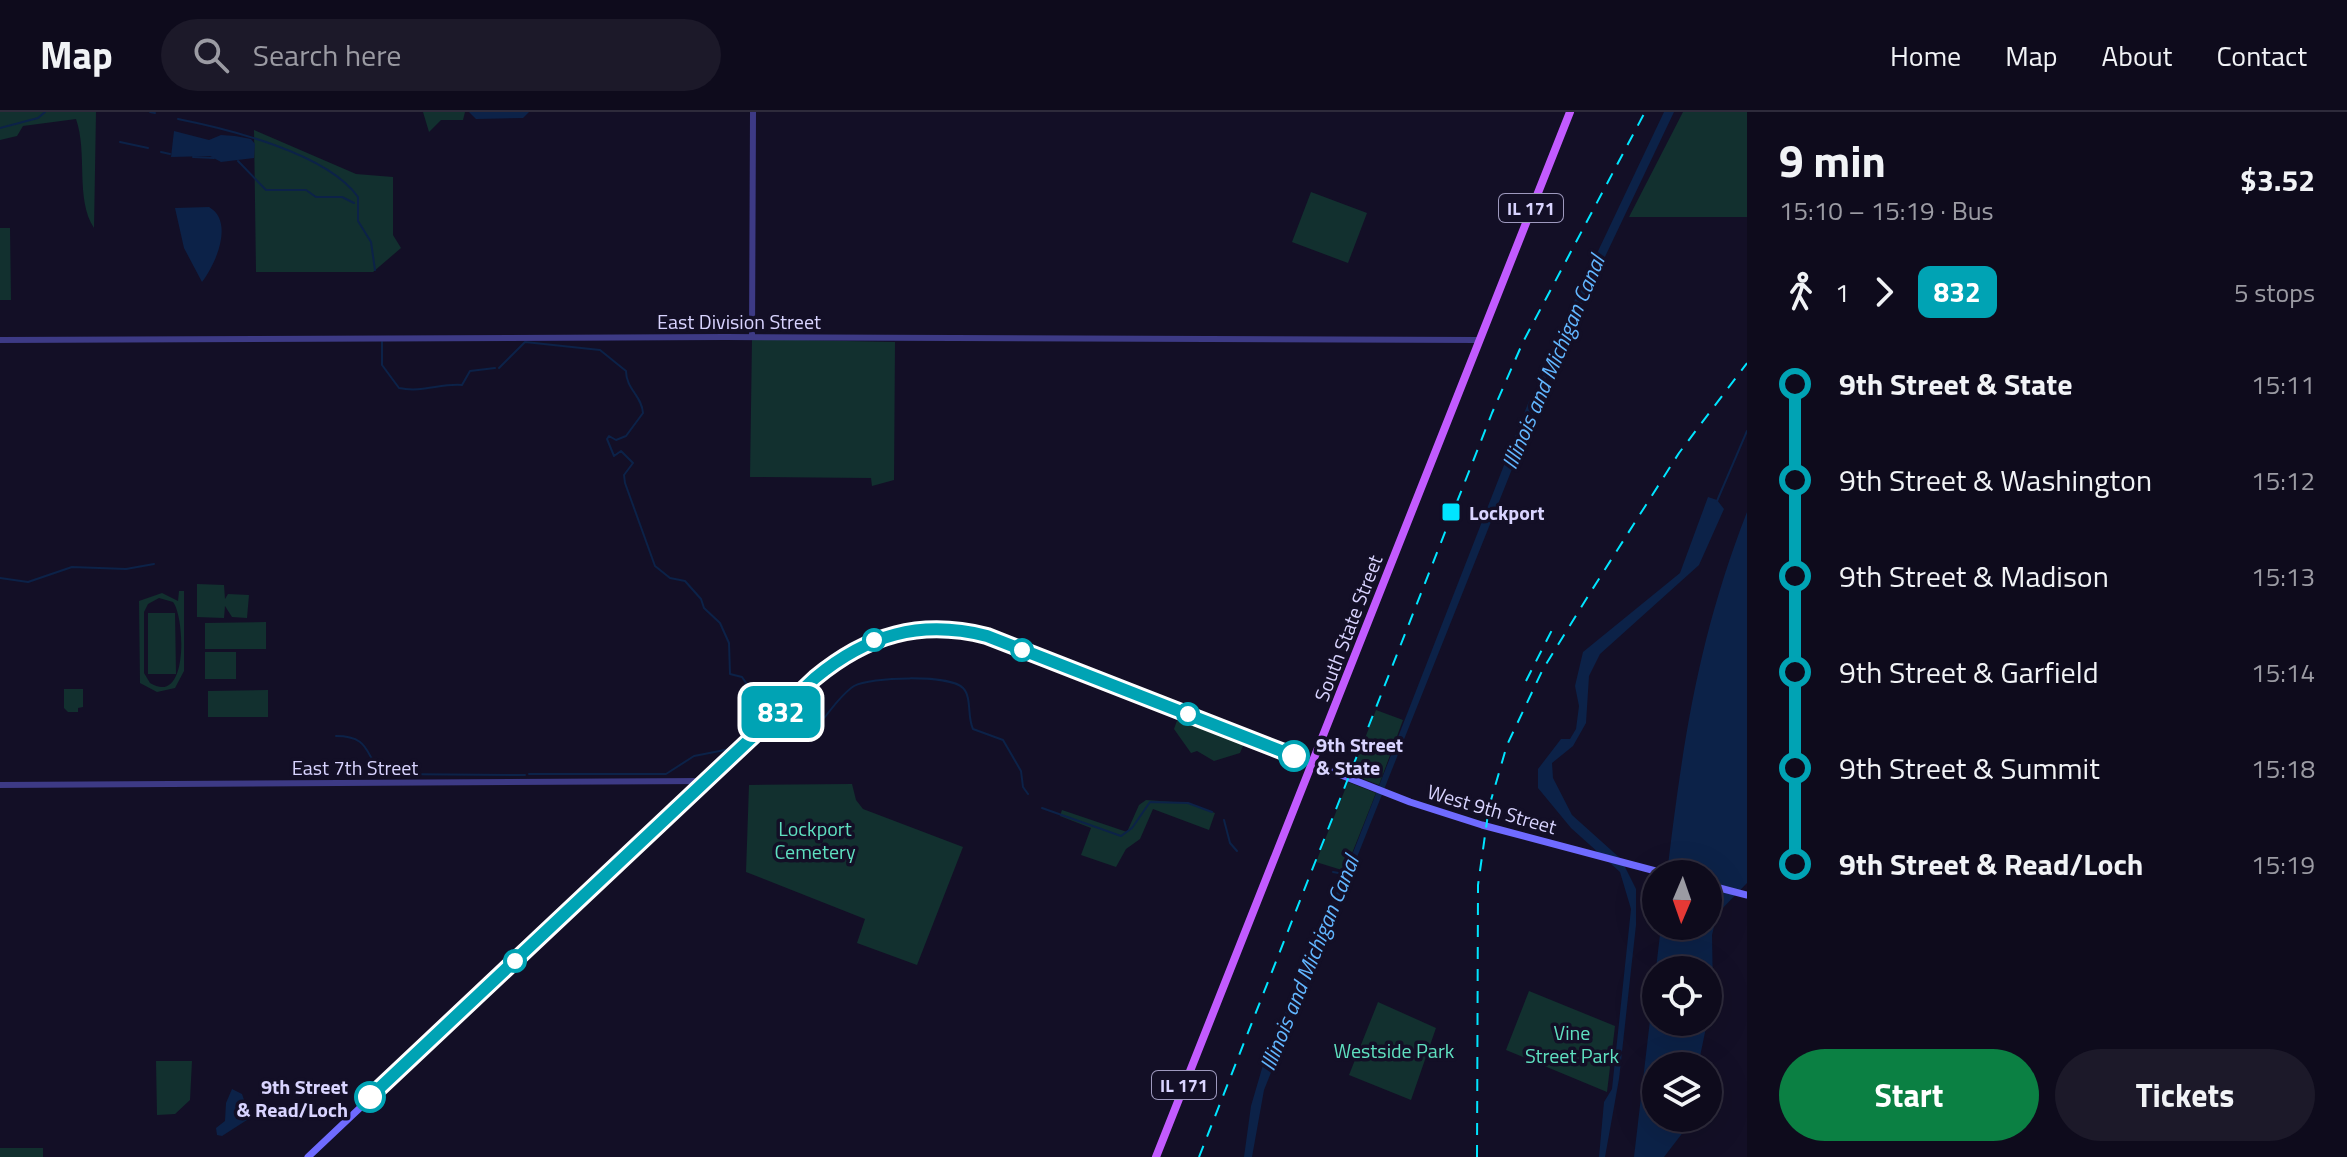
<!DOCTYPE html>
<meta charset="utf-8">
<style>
body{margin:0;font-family:"Titillium Web",sans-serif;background:#1c1929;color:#f1f3f6;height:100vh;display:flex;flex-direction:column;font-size:30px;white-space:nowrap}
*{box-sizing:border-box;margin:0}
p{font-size:26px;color:#9b9ba3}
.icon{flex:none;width:44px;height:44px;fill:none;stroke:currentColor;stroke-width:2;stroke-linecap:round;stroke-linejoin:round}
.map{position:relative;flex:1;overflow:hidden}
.panel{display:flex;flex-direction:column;background:#0e0b1c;width:600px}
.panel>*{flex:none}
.badge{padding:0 16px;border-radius:12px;font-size:28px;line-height:52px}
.needle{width:52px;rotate:182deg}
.fabs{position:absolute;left:1642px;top:748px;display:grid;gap:16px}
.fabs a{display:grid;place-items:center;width:80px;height:80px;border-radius:50%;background:#0e0b1c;box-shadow:0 8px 32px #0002,0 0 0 2px #2e2b3b;font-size:40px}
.map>.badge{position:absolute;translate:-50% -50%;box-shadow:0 0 0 4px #fff}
.legs{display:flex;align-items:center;gap:12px;height:88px;padding:0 32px;font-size:26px}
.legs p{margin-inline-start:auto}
.headline{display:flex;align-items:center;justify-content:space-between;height:136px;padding:0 32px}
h1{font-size:44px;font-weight:700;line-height:60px}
.cta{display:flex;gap:16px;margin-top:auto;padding:16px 32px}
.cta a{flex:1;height:92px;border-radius:48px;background:#0b8043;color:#fff;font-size:32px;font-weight:700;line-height:92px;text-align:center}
.cta a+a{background:#1c1929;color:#f1f3f6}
ul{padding:0 32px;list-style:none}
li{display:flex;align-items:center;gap:28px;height:96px;font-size:30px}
li i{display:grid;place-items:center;width:12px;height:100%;margin:0 10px;background:currentColor}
li i::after{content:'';width:20px;height:20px;margin:-10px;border:6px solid;border-radius:50%;background:#0e0b1c}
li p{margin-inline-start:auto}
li:first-child i{background:linear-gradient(#0000 50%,currentColor 0)}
li:last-child i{background:linear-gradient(currentColor 50%,#0000 0)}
header{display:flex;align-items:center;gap:48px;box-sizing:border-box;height:112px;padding:0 40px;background:#0e0b1c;border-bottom:2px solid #2e2b3b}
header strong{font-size:38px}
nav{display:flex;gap:44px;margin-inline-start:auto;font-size:28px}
.search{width:560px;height:72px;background:#1c1929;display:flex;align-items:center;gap:20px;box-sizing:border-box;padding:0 28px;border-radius:44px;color:#9b9ba3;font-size:30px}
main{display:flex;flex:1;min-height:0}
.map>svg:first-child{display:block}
.green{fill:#12302f;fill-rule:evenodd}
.water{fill:#0c2248;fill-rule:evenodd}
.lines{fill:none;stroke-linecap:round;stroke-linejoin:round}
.stream{stroke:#0c2248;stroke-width:2}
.canal{stroke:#0c2248;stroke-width:4}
.tertiary{stroke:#3d3a85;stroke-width:6}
.secondary{stroke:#6f6bff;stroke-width:7}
.primary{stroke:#c25bff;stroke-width:8}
.rail{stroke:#00e5ff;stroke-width:2;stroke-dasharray:12 10;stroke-linecap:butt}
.line-1-casing{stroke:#fff;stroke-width:18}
.line-1{stroke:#00a3b4;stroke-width:12}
.poi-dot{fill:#00e5ff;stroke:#130f26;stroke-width:3}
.stop-1-dot{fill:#fff;stroke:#00a3b4;stroke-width:4}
.labels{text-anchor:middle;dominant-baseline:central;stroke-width:7;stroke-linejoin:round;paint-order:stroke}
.shield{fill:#130f26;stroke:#9e99be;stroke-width:2}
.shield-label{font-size:18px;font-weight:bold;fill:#d9d4ff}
.street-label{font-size:20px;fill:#d9d4ff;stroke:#130f26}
.poi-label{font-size:20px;font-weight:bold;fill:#d9d4ff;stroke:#130f26;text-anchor:start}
.stop-label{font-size:20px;font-weight:bold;fill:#d9d4ff;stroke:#130f26;text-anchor:start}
.park-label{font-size:20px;fill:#5fe0c0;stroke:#130f26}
.water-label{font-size:22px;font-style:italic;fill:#62b6ff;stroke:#130f26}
</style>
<header>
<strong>Map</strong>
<div class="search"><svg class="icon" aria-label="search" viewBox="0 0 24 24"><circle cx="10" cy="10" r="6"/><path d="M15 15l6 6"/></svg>Search here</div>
<nav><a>Home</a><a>Map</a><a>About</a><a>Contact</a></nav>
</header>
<main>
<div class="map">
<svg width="1747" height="1045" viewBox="0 0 1747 1045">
<rect width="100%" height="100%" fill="#130f26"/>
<path class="green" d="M0,0H96L94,116C75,87 88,41 76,7L23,14L17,24L0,28Z
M423,0H465L463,8H441L429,20Z
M1683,0H1747V105H1629Z
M254,18L356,62L393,65V123L401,136L373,160H256Z
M1311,80L1367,101L1348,151L1292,130Z
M0,116H10L11,188H0Z
M752,227L895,230L894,368L872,374L871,366L750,365Z
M197,472L224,473L225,487L228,482L249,483L247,506L232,505L225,494L224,506L197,505Z
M179,479H184V559L175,576L157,580L140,571L139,489L162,481L178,489ZM159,486L173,490C185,505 189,595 150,571L144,561V500L148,492Z
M148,501H175L176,562H148Z
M266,510V537H205V511Z
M205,540H236V567H205Z
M64,577H83V595L78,596V600H68L64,596Z
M268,578V605H208V579Z
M1376,598L1403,608L1379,673L1351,662Z
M1179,603L1245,629L1240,641L1214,649L1197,639L1191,641L1174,617Z
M1348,670L1376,681L1345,759L1316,750Z
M852,672L856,688L863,697L963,735L917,853L857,831L865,807L746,760L749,673Z
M1146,688L1188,691L1215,701L1209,718L1153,697L1140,727L1126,737L1116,755L1081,743L1091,716L1060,704L1062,698L1127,720L1139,693Z
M1529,879L1615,914L1607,980L1506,938Z
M1378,890L1436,916L1411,988L1349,963Z
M156,949H192L190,988L175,1002L157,1003Z
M0,1036H43V1045H0Z"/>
<path class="water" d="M469,0H529L523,6L476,7Z
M1664,0H1674L1551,258L1546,260L1545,251Z
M174,19L209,28L221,23L235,24L251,27L255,32L254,46L221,50L210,44L171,45Z
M209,95C235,110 215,153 202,170L184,136L175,96Z
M1537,284L1539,289L1532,307L1264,978L1252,1045H1244L1251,994L1263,953L1347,756L1529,289Z
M1708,385L1717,388L1724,397L1699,453L1600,542L1589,564L1586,611L1573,634L1552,651L1553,666L1572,703L1621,747L1636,777V813L1619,967L1605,1045H1599L1604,990L1612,977L1631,797L1620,760L1571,716L1538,676V657L1561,627H1570L1576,617L1579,594L1575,574L1583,540L1680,461Z
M1747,400V771L1717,802L1712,823L1713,882L1698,954H1656V1006H1689L1684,1019L1664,1045H1634L1661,814H1708V762H1667C1683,629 1698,526 1747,400ZM1704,857L1708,858V910H1656V858Z
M232,977L242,982L250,1006L222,1024L217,1023L216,1016L225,1009L226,991Z"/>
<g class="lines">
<path class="stream" d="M150,0L155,1
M178,7C228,17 327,41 358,85V109L371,130L375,158
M0,16L38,6L45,0
M120,30L148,36
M161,40L170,42
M193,45L214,46
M238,49L266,78H306L316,85H342L354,91
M382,230V253L399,276C422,281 441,271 462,273L470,259L495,256
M499,256L525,230L600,238L626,259C626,277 642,284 643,301L626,324L616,328L609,324L607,327L614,344L621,339L633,351L624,363L625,371L655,454L670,466L685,469L701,487L704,496L720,511L729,531L730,562L742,565L760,591L766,609
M1717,389L1747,319
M0,466L28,470L72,455L126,457L154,452
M771,613L787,625L803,627C823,614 834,587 854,574C870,565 949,562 963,576C972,585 967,605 973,617L1003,628L1021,659L1023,675L1028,682
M336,624C376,624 362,650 388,662L525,663
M741,627L764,609
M529,662H666L694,644L730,637L737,631
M1042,696L1121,724L1132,716L1150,690L1188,691L1212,700
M1224,708L1230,731L1237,739
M1333,760L1344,762"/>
<path class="canal" d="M1535,289L1548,256"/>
<path class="tertiary" d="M752,225L753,0
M0,228L726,225L1478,228
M0,673L706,669"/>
<path class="secondary" d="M1708,773L1747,783
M308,1045L815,566C867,523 920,507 987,524L1410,690L1482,713L1667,762"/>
<path class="primary" d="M1156,1045L1570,0"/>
<path class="rail" d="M1526,569L1554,514
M1199,1045L1492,301L1523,230L1645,0
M1477,1045L1478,773L1489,695L1507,633L1543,557L1590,481L1679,341L1747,251"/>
</g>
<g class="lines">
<g class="line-1-casing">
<path id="line-1" d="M370,985L815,566C867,523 920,507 987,524L1294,644"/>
</g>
<use href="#line-1" class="line-1"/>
</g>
<rect class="poi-dot" x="1441" y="390" width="20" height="20" rx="4"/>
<g class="stop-1-dot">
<circle cx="874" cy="528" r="10"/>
<circle cx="1022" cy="538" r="10"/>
<circle cx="1188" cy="602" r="10"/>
<circle cx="1294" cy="644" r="14"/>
<circle cx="515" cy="849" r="10"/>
<circle cx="370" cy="985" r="14"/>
</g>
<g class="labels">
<g class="shield">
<rect x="1499" y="82" width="64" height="28" rx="6"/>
<rect x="1152" y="959" width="64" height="28" rx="6"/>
</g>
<g class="shield-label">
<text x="1531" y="96">IL 171</text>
<text x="1184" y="973">IL 171</text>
</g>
<g class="street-label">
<text x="739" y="209">East Division Street</text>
<text transform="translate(1348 516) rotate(-69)">South State Street</text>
<text x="355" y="655">East 7th Street</text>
<text transform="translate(1492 697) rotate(16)">West 9th Street</text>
</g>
<g class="poi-label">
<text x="1469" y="400">Lockport</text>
</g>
<g class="stop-label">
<text x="1316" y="632">9th Street<tspan x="1316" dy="23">&amp; State</tspan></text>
<text x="348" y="974" text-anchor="end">9th Street<tspan x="348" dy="23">&amp; Read/Loch</tspan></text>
</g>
<g class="park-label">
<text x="815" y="716">Lockport<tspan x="815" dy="23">Cemetery</tspan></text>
<text x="1572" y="920">Vine<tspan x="1572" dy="23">Street Park</tspan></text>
<text x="1394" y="938">Westside Park</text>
</g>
<g class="water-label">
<text transform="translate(1553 250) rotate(-67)">Illinois and Michigan Canal</text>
<text transform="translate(1309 851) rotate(-68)">Illinois and Michigan Canal</text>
</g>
</g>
</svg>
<div class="fabs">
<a><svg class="needle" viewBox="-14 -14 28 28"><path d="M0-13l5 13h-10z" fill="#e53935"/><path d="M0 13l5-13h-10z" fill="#9b9ba3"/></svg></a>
<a><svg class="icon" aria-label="locate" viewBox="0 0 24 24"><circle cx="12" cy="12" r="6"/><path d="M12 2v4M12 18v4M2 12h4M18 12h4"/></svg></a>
<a><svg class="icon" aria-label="layers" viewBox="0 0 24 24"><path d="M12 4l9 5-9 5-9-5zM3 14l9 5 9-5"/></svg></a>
</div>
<b class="badge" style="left:781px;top:600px;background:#00a3b4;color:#fff">832</b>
</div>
<section class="panel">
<div class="headline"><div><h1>9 min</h1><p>15:10 – 15:19 · Bus</p></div><b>$3.52</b></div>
<div class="legs"><svg class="icon" aria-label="walk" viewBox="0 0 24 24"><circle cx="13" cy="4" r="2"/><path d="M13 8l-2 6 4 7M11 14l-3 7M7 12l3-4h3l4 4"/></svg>1<svg class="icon" aria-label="forward" viewBox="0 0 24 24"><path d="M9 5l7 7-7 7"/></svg><b class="badge" style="background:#00a3b4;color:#fff">832</b><p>5 stops</p></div>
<ul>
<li><i style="color:#00a3b4"></i><b>9th Street &amp; State</b><p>15:11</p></li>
<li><i style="color:#00a3b4"></i><span>9th Street &amp; Washington</span><p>15:12</p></li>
<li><i style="color:#00a3b4"></i><span>9th Street &amp; Madison</span><p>15:13</p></li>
<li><i style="color:#00a3b4"></i><span>9th Street &amp; Garfield</span><p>15:14</p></li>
<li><i style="color:#00a3b4"></i><span>9th Street &amp; Summit</span><p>15:18</p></li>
<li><i style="color:#00a3b4"></i><b>9th Street &amp; Read/Loch</b><p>15:19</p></li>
</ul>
<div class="cta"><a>Start</a><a>Tickets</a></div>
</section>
</main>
